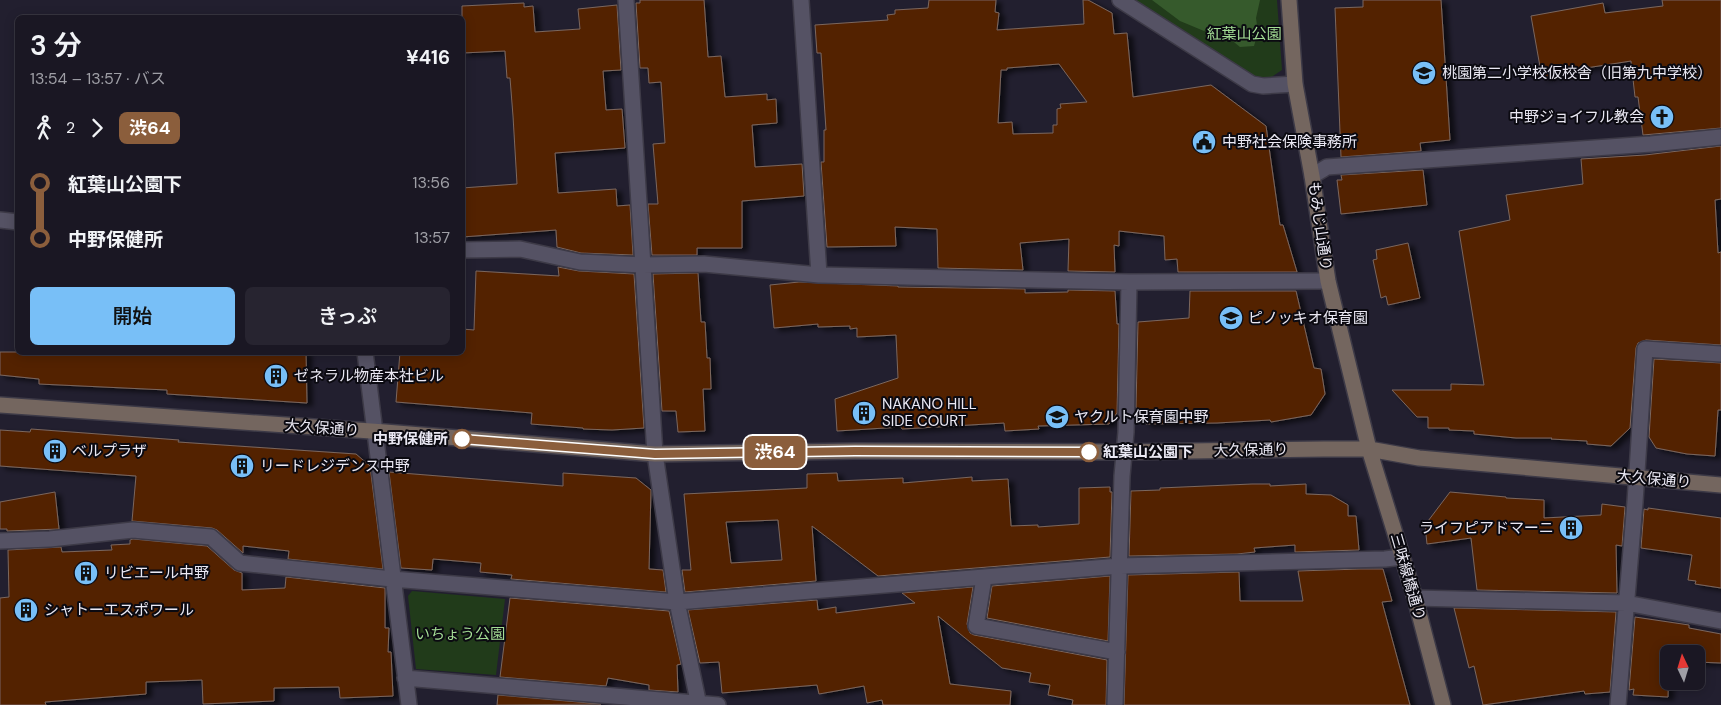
<!DOCTYPE html>
<html lang="ja">
<meta charset="utf-8">
<style>
body{margin:0;font-family:"DM Sans","Noto Sans JP",sans-serif;background:#272430;color:#f1f3f6;height:100vh;display:flex;flex-direction:column;font-size:19px;white-space:nowrap}
*{box-sizing:border-box;margin:0}
p{font-size:16px;color:#9f9fa6}
.icon{flex:none;width:28px;height:28px;fill:none;stroke:currentColor;stroke-width:2;stroke-linecap:round;stroke-linejoin:round}
.map{position:relative;flex:1;overflow:hidden}
.drawer{position:absolute;left:15px;top:15px;width:450px;height:340px;display:flex;flex-direction:column;background:#1a1723;border-radius:8px;box-shadow:0 2px 12px #0003,0 0 0 1px #383641}
.drawer>*{flex:none}
.badge{padding:0 10px;border-radius:8px;font-size:18px;line-height:32px}
.needle{width:32px;rotate:356deg}
.tools{position:absolute;left:1660px;top:645px;display:grid;gap:10px}
.tools a{display:grid;place-items:center;width:45px;height:45px;border-radius:8px;background:#1a1723;box-shadow:0 2px 12px #0003,0 0 0 1px #383641;font-size:25px}
.map>.badge{position:absolute;translate:-50% -50%;box-shadow:0 0 0 2px #fff}
.legs{display:flex;align-items:center;gap:8px;height:55px;padding:0 15px;font-size:16px}
.legs p{margin-inline-start:auto}
.headline{display:flex;align-items:center;justify-content:space-between;height:85px;padding:0 15px}
h1{font-size:28px;font-weight:600;line-height:38px}
.primary-button{display:flex;gap:10px;margin-top:auto;padding:10px 15px}
.primary-button a{flex:1;height:58px;border-radius:8px;background:#78bff7;color:#111;font-size:20px;font-weight:600;line-height:58px;text-align:center}
.primary-button a+a{background:#272430;color:#f1f3f6}
ul{padding:0 15px;list-style:none}
li{display:flex;align-items:center;gap:18px;height:55px;font-size:19px}
li i{display:grid;place-items:center;width:8px;height:100%;margin:0 6px;background:currentColor}
li i::after{content:'';width:12px;height:12px;margin:-6px;border:4px solid;border-radius:50%;background:#1a1723}
li p{margin-inline-start:auto}
li:first-child i{background:linear-gradient(#0000 50%,currentColor 0)}
li:last-child i{background:linear-gradient(currentColor 50%,#0000 0)}
.map>svg:first-child{display:block}
.green{fill:#213b1a}
.forest{fill:#365a2c}
.building{fill:#522004;stroke:#7b675d;fill-rule:evenodd;filter:url(#shadow)}
.lines{fill:none;stroke-linecap:round;stroke-linejoin:round}
.street-casing{stroke:#3d3a47;stroke-width:18}
.secondary-casing{stroke:#3d3a47;stroke-width:18}
.street{stroke:#555264;stroke-width:15}
.secondary{stroke:#74665f;stroke-width:15}
.line-1-casing{stroke:#fff;stroke-width:11}
.line-1{stroke:#8b5e3c;stroke-width:8}
.stop-1-dot{fill:#fff;stroke:#8b5e3c;stroke-width:2.5}
.labels{text-anchor:middle;dominant-baseline:central;stroke-width:4;stroke-linejoin:round;paint-order:stroke}
.park-label{font-size:15px;fill:#a3dc94;stroke:#0b0a11}
.poi-label{font-size:15px;fill:#eae8f3;stroke:#0b0a11;text-anchor:start}
.street-label{font-size:15px;fill:#eae8f3;stroke:#0b0a11}
.stop-label{font-size:15px;font-weight:bold;fill:#eae8f3;stroke:#0b0a11;text-anchor:end}
</style>
<div class="map">
<svg width="1721" height="705" viewBox="0 0 1721 705">
<defs>
<filter id="shadow"><feDropShadow dx="5.5" dy="3" stdDeviation="2.5" flood-color="#0009"/></filter>
</defs>
<rect width="100%" height="100%" fill="#221f2f"/>
<path class="green" d="M1135,0H1277L1282,70L1261,84L1215,54Z
M412,591L505,599L496,675L416,669L408,596Z"/>
<path class="forest" d="M1152,0H1260L1256,18L1258,32L1254,46L1240,47L1213,25L1204,31L1180,21Z"/>
<path class="building" d="M640,0H704L708,57L721,56L725,97L767,94V100L776,99L777,123L752,125L755,167L802,164L804,196L742,201V248H697V255H652L648,204H658L653,144L665,143L661,82L649,83L648,68H640L636,3H640Z
M929,0H996L995,12L999,13L997,30L1084,24L1083,0H1088L1112,13L1114,34L1127,33L1133,97L1211,85L1266,126L1280,225H1283L1297,272H1178L1177,259L1165,260L1164,236L1119,231V246L1114,245L1115,272L1068,271L1069,239L1020,243L1023,270L938,268L937,229L895,227L896,246L827,247L821,162H824V130H826L821,53H817L815,25L888,20L887,15L895,14V10L928,8ZM1059,64L1087,102L1060,104L1061,108L1057,109V125H1053V133L1013,134L1012,122L998,123L1001,70H1007V68Z
M1363,0H1441L1450,140L1420,143L1421,151L1341,157L1335,8L1363,7Z
M1662,0H1721V128L1643,135L1638,97H1635L1631,61L1573,70L1574,72L1542,78L1531,16L1603,3L1605,13L1663,6Z
M524,3V7L533,6L535,32L580,29L578,9L617,5L621,70L603,71L606,110L622,109L625,148L555,153L558,193L616,189L617,206L630,205L633,255L581,253L557,247L556,230L462,237V188L517,184L513,116L510,78H507L505,51L462,53V6Z
M1721,146V199L1715,200L1718,253L1721,252V345L1646,340L1638,343L1636,348L1630,428L1611,446L1587,444V441L1551,439L1552,438H1516L1474,434V431L1449,430V428H1428V417H1417L1392,390H1451V384L1484,385L1459,231L1510,220L1506,195L1583,184L1581,159L1645,155Z
M1423,170L1427,205L1341,214L1337,180H1342L1341,175Z
M1408,243L1420,298L1388,305L1386,296L1381,298L1373,260L1377,259L1376,250Z
M558,267L579,271L634,274L644,428L612,430L583,429V428L531,424L532,413L396,402L400,352H462V329L474,330L476,271L559,276Z
M698,273L701,322H705L707,358H710L711,389H703L705,431L678,432L676,411H662L653,274Z
M799,282L898,286V287L1025,289V293L1068,292V290L1115,291L1117,324H1119L1117,413L1109,424L1038,426L1039,429L1005,431L1004,423L902,429L901,427L837,431L835,399L898,378L896,335L857,337V328L850,329V326L818,327V324L774,328L770,285Z
M1190,291H1296L1314,368L1321,369L1325,394L1311,415L1271,422L1270,420L1217,423L1146,424L1136,407L1138,322L1189,318Z
M0,352H306L307,403L167,394V390L39,384V379L0,375Z
M1654,359L1721,363V410H1718L1715,456L1687,454L1656,448L1649,437Z
M31,429L179,440L178,442L356,454L370,466L383,569L288,559L289,551L243,546V553L217,530L212,528L132,521L136,476L0,466V430L30,432Z
M389,472L563,486V473L636,478L651,490L649,569L663,570L666,592L511,579L512,575L480,572L481,563L433,559L432,570L401,568Z
M837,473L838,481L903,478V483L972,477V481L1008,479L1011,526L1038,525V527L1079,524V488L1110,487V492H1112L1110,557L878,576L812,526L816,581L685,592L682,570H691L684,494L807,488V474ZM778,520L782,560L731,563L726,522Z
M1252,484H1270V486L1306,484V494L1331,495L1348,505V516H1356L1359,550L1295,552V545L1254,548L1255,552L1237,554L1129,556L1131,491L1160,490V488Z
M55,492L59,529L7,531V529H0V502Z
M1450,492L1506,497V498L1544,500V518L1601,515L1602,504L1625,507L1622,546L1616,545L1617,593L1477,590L1471,538L1427,544L1425,525Z
M1648,508L1721,518V588L1695,584L1696,581L1688,580L1692,555L1641,548L1644,509L1648,510Z
M133,539L207,546L234,570L242,573V590L285,588L286,577L385,588V628H389L388,652H391L393,696L340,698L339,687L274,688V701L203,704L202,680L146,682V694L45,702L46,705H0V598L9,597L8,550L61,547L62,552L112,550L111,545L130,544V540Z
M1360,569H1383L1392,601L1382,602L1410,705H1124L1128,575L1239,572L1240,601H1303L1298,571Z
M1110,576L1108,641L987,618L992,586Z
M973,587L967,624L970,633L974,635L1107,660L1106,705H1072L1073,700L1048,695L1050,685L1029,682L1031,673L1002,668L938,616L950,684L1011,691L1010,705H883L882,700L867,703L864,686L819,694L817,685L722,693L719,662L700,663L688,610L817,600L818,610L836,607V613L915,603L902,593Z
M510,598L669,611L681,664L677,665L678,692L649,690V685L608,678L606,686L500,677Z
M1454,608L1616,612L1610,692L1585,694L1584,691L1483,705L1474,666L1469,668Z
M1635,617L1689,625V628L1721,634V663L1696,662V654H1669L1668,697L1633,695L1634,689L1629,690Z
M498,695L601,704L497,705Z"/>
<g class="lines">
<g class="street-casing">
<path id="street" d="M626,0L655,454L677,602L699,705
M801,0L819,275
M1120,0L1252,84L1263,86L1295,84
M1312,176L1327,167L1651,144L1721,137
M0,220L18,222
M462,250L520,249L580,262L643,265L704,264L819,275L1129,282L1328,281
M365,352L409,705
M0,541L50,539L133,530L187,535L211,537L240,563L392,579L677,602L1120,566L1385,559L1402,557
M984,578L976,626L1117,652
M1415,598L1626,603L1721,621
M405,678L718,705
M1115,705L1122,476L1126,432L1129,282
M1618,705L1635,502L1645,349L1721,354"/>
</g>
<g class="secondary-casing">
<path id="secondary" d="M1289,0L1295,84L1312,176L1328,281L1369,449L1415,598L1443,705
M0,405L385,432L655,454L855,451L1124,452L1324,449H1369L1419,458L1721,485"/>
</g>
<use href="#street" class="street"/>
<use href="#secondary" class="secondary"/>
</g>
<g class="lines">
<g class="line-1-casing">
<path id="line-1" d="M462,439L655,454L855,451L1089,452"/>
</g>
<use href="#line-1" class="line-1"/>
</g>
<defs>
<g id="school-disc" transform="scale(1.25)"><circle r="9.5" fill="#78bff7" stroke="#0b0a11"/><path d="M0-5L7-2L0 1L-7-2ZM-4 1L0 2.5L4 1V4Q0 6-4 4Z" fill="#111"/></g>
<g id="church-disc" transform="scale(1.25)"><circle r="9.5" fill="#78bff7" stroke="#0b0a11"/><path d="M-1.2-6h2.4v3.5h3.3v2.4h-3.3V6h-2.4V-.1h-3.3v-2.4h3.3Z" fill="#111"/></g>
<g id="civic-disc" transform="scale(1.25)"><circle r="9.5" fill="#78bff7" stroke="#0b0a11"/><path d="M-.6-6.5H3V-4.5H.6V-3L4-1V1h2V6H-6V1h2V-1L-.6-3ZM-1.2 2.5V6h2.4V2.5Z" fill="#111"/></g>
<g id="building-disc" transform="scale(1.25)"><circle r="9.5" fill="#78bff7" stroke="#0b0a11"/><path d="M-4-6H4V6H1V3H-1V6H-4ZM-2.5-4.3h1.7v1.8h-1.7ZM.8-4.3h1.7v1.8H.8ZM-2.5-1h1.7V.8h-1.7ZM.8-1h1.7V.8H.8Z" fill="#111"/></g>
</defs>
<g fill-rule="evenodd">
<use href="#school-disc" x="1424" y="73"/>
<use href="#church-disc" x="1662" y="117"/>
<use href="#civic-disc" x="1204" y="142"/>
<use href="#school-disc" x="1231" y="318"/>
<use href="#building-disc" x="276" y="376"/>
<use href="#building-disc" x="864" y="413"/>
<use href="#school-disc" x="1057" y="417"/>
<use href="#building-disc" x="55" y="451"/>
<use href="#building-disc" x="242" y="466"/>
<use href="#building-disc" x="1571" y="528"/>
<use href="#building-disc" x="86" y="573"/>
<use href="#building-disc" x="26" y="610"/>
</g>
<g class="stop-1-dot">
<circle cx="462" cy="439" r="9"/>
<circle cx="1089" cy="452" r="9"/>
</g>
<g class="labels">
<g class="park-label">
<text x="1244" y="34">紅葉山公園</text>
<text x="460" y="634">いちょう公園</text>
</g>
<g class="poi-label">
<text x="1442" y="73">桃園第二小学校仮校舎（旧第九中学校）</text>
<text x="1644" y="117" text-anchor="end">中野ジョイフル教会</text>
<text x="1222" y="142">中野社会保険事務所</text>
<text x="1248" y="318">ピノッキオ保育園</text>
<text x="294" y="376">ゼネラル物産本社ビル</text>
<text x="882" y="404">NAKANO HILL<tspan x="882" dy="17">SIDE COURT</tspan></text>
<text x="1074" y="417">ヤクルト保育園中野</text>
<text x="72" y="451">ベルプラザ</text>
<text x="260" y="466">リードレジデンス中野</text>
<text x="1554" y="528" text-anchor="end">ライフピアドマーニ</text>
<text x="104" y="573">リビエール中野</text>
<text x="44" y="610">シャトーエスポワール</text>
</g>
<g class="street-label">
<text transform="translate(1320 226) rotate(82)">もみじ山通り</text>
<text transform="translate(322 428) rotate(4)">大久保通り</text>
<text transform="translate(1251 450) rotate(-1)">大久保通り</text>
<text transform="translate(1654 479) rotate(5)">大久保通り</text>
<text transform="translate(1408 577) rotate(74)">三味線橋通り</text>
</g>
<g class="stop-label">
<text x="448" y="439">中野保健所</text>
<text x="1103" y="452" text-anchor="start">紅葉山公園下</text>
</g>
</g>
</svg>
<div class="tools">
<a><svg class="needle" viewBox="-14 -14 28 28"><path d="M0-13l5 13h-10z" fill="#e53935"/><path d="M0 13l5-13h-10z" fill="#9f9fa6"/></svg></a>
</div>
<b class="badge" style="left:775px;top:452px;background:#8b5e3c;color:#fff">渋64</b>
<section class="drawer">
<div class="headline"><div><h1>3 分</h1><p>13:54 – 13:57 · バス</p></div><b>¥416</b></div>
<div class="legs"><svg class="icon" aria-label="walk" viewBox="0 0 24 24"><circle cx="13" cy="4" r="2"/><path d="M13 8l-2 6 4 7M11 14l-3 7M7 12l3-4h3l4 4"/></svg>2<svg class="icon" aria-label="forward" viewBox="0 0 24 24"><path d="M9 5l7 7-7 7"/></svg><b class="badge" style="background:#8b5e3c;color:#fff">渋64</b></div>
<ul>
<li><i style="color:#8b5e3c"></i><b>紅葉山公園下</b><p>13:56</p></li>
<li><i style="color:#8b5e3c"></i><b>中野保健所</b><p>13:57</p></li>
</ul>
<div class="primary-button"><a>開始</a><a>きっぷ</a></div>
</section>
</div>
